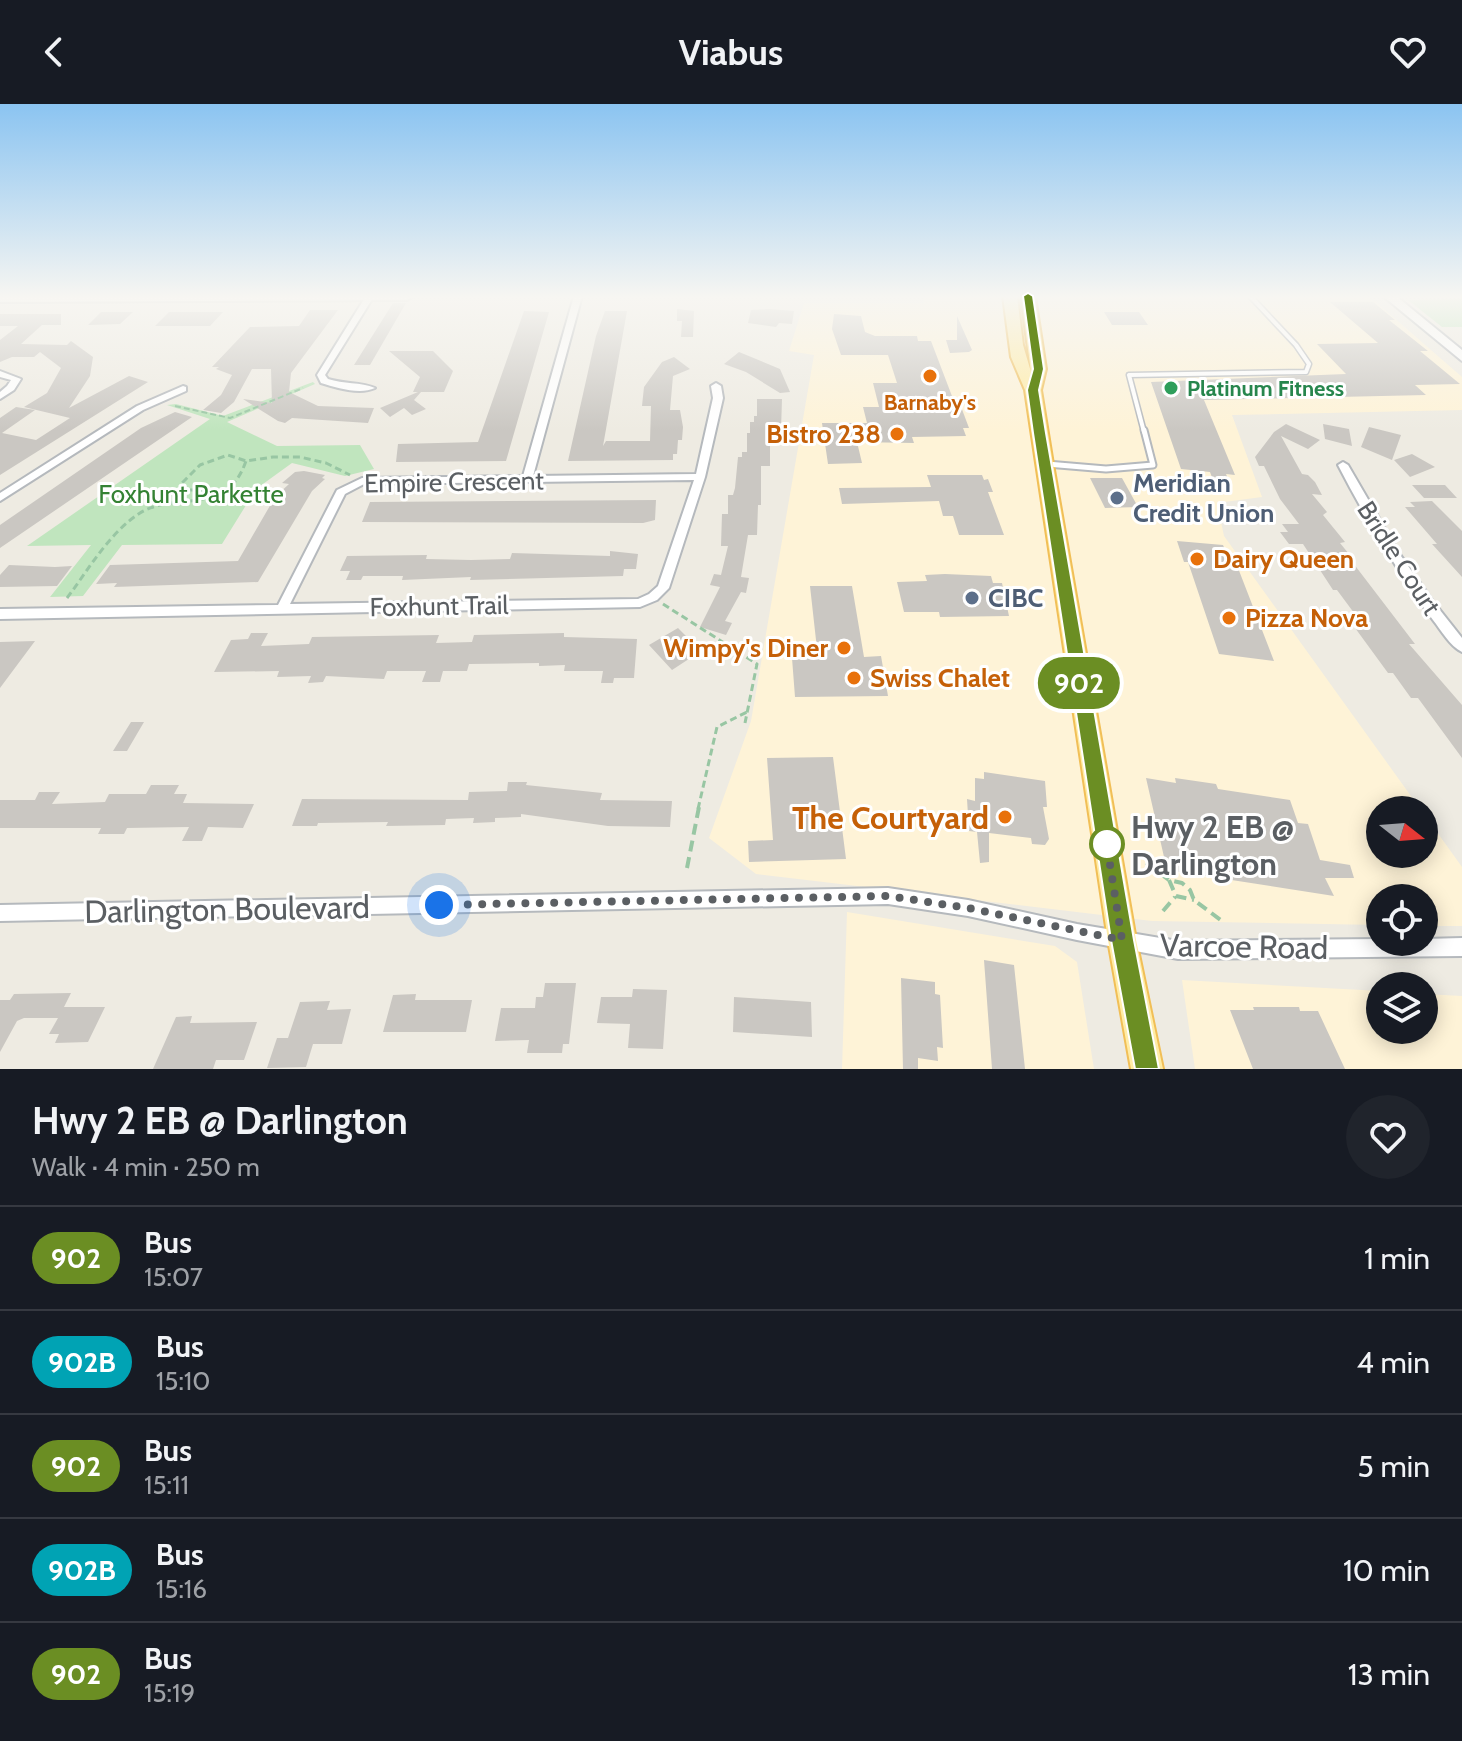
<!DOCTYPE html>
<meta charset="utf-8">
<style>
body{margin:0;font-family:Cabin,sans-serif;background:#20242c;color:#f1f3f6;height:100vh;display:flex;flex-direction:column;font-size:30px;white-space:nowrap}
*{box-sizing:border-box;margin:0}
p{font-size:26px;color:#9ea1a6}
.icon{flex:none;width:44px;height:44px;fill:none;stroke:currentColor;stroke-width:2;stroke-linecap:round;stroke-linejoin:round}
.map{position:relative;height:965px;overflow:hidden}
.panel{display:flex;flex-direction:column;background:#171b24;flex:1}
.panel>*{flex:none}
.badge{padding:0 16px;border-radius:26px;font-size:28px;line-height:52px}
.needle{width:52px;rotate:107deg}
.controls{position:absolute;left:1366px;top:692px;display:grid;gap:16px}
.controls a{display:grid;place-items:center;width:72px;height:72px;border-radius:50%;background:#171b24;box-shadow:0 4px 20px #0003;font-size:40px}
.you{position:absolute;width:40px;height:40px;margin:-20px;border:6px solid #fff;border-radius:50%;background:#1a73e8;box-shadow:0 0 0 12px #1a73e833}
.map>.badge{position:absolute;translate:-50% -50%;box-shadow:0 0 0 4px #fff}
.round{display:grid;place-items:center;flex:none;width:84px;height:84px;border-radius:42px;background:#20242c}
.summary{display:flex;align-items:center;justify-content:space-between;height:136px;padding:0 32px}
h1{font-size:38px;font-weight:700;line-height:60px}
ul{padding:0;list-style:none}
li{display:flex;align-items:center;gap:24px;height:104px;padding:0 32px;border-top:2px solid #363941}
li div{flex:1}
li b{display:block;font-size:30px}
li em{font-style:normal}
li .badge{min-width:88px;font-weight:700;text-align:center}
header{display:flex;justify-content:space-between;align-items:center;height:104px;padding:0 32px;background:#171b24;font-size:36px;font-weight:700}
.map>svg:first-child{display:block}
.commercial{fill:#fef3d7}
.green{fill:#c0e5be}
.building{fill:#cac7c2}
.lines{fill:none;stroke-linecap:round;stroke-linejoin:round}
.lane-far1-casing{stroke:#b5b9bd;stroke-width:7}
.lane-casing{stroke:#b5b9bd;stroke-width:9}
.street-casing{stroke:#b5b9bd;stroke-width:4}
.secondary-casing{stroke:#b6babf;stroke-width:4}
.primary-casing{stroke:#f1bf57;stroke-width:4}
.path-far2{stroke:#98c6a3;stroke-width:2;stroke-dasharray:6 3;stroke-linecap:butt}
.path-far1{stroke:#98c6a3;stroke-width:3;stroke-dasharray:7 4;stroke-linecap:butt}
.path{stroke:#98c6a3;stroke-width:4;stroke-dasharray:11 6;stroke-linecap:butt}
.lane-far1{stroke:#fff;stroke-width:4}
.lane{stroke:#fff;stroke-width:5}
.street{fill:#fff;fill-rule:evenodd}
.secondary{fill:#fff;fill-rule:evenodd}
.primary{fill:#ffeca6;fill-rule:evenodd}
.line{fill:#6b8e23;stroke:#fff;stroke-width:2}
.walk{stroke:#5b5f63;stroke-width:8;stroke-dasharray:0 14.4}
.food-dot{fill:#e8710a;stroke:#fff;stroke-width:3}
.leisure-dot{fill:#2e9e5b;stroke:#fff;stroke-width:3}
.service-dot{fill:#5c6f8a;stroke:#fff;stroke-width:3}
.stop-dot{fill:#fff;stroke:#6b8e23;stroke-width:4}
.labels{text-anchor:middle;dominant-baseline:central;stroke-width:6;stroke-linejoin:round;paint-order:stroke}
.far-leisure-label{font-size:22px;font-weight:bold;fill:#27864d;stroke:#fff;text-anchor:start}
.far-food-label{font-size:22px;font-weight:bold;fill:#c56008;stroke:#fff}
.food-label{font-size:26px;font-weight:bold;fill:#c56008;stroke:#fff;text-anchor:start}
.street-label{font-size:26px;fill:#5b5f63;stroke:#fff}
.service-label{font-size:26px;font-weight:bold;fill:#4e5e75;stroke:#fff;text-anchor:start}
.park-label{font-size:26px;fill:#348233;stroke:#fff}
.near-food-label{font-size:32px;font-weight:bold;fill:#c56008;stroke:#fff;text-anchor:end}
.near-stop-label{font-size:32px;font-weight:bold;fill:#5b5f63;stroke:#fff;text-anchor:start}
.near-street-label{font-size:32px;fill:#5b5f63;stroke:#fff}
</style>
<header><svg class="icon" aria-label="back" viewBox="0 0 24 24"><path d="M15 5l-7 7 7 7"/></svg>Viabus<svg class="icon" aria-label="heart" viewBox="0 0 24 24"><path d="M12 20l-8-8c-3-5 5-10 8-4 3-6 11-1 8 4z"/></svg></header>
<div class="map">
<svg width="1462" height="965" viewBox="0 0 1462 965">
<rect width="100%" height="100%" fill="#eeebe2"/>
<path class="commercial" d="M924,192H1369L1462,273V306L1232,311L1262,393L1217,399L1224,432L1421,706H1380V750H1424V710L1462,763V822H1424V794H1380V821L1152,817L756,770L709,734L751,617L814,251L789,247L804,199H924Z
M847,808L1055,842L1077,858L1094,965H842Z
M1182,876L1380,887V926H1424V890L1462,892V965H1195Z"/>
<path class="green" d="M1462,195V223H1442L1408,196Z
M313,278L315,280L227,318L277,342L360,341L374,365L345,372L292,359L256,385L222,440L122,441L83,492L50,493L91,441L27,442L210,315L167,301L176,300L223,312Z"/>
<path class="building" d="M1330,198H1373L1395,216H1389L1428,247H1420L1460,280L1415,281L1426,291L1204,296L1235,371L1226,370L1229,377L1213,376L1210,368L1181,365L1151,278L1346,270L1317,240L1378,239Z
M393,199H406L370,261H354Z
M677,205L694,207L693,233H681L682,217H677Z
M310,206H338L291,269L289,288L318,302L374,304L368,319L292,314L285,319L278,317L243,295L272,299L271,265H252L234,298L221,309L203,306L221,291L232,271L216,265L219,263H212L250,223L299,222Z
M751,206L769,205L794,207L792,220L779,219L776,223L748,219Z
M524,207L549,208L506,357L396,358L398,340L478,338Z
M605,207H627L603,342L606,337H650L651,302H642L644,283L662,258L674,253L690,265L673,272L670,306H680L683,323L682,336H678L677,350H673V356L568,357L596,232Z
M101,208H133L120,220L88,221Z
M169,208H223L210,222H155Z
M1104,208H1139L1148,221H1112Z
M0,210H61V221H42L21,240L67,241L71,237L93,253L90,272L69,304L129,272L148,278L0,371V314L16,303L35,306L2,329L36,336L70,314L24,303L47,289L61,264L40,248L34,253H12L0,258V236L18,222H0Z
M834,210L861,212L865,228L875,232H917L918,237H931L955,300H960L969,324H963L966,332L912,333L914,339L857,338L862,359L828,360L822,319H867L863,303H879L873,279H897L888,251H841L832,225Z
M957,212L972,246L969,248L950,249L946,236H957Z
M389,247H433L453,267L444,288H421L414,296L426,305L412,311L404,304L390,313L380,304L418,288H413L420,273Z
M739,248L780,265L790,288L780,289L746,268L724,260Z
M757,295H782L781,326H776L777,341H770V362H761V401H758L757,431H748L741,473L749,474L746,489L741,488L725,517L732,519L726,531L700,523L720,483L710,481L714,470L721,471L728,442H721L722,410H728V391H733L735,384L738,353H742V348H747V329H750V318H754V312H757Z
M175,308L192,313L0,444V421L141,324Z
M1286,320L1320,336L1308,345L1281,332L1302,370L1308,371L1315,378L1322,391L1312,390L1327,408L1323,411L1345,438L1340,439L1353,455H1350L1415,540H1409L1462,601V654L1418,594H1411L1393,569H1388L1350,517H1360L1337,486H1333L1303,440H1289L1280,428H1288L1282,420H1299L1280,395L1264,362H1259L1255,353L1274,328Z
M1323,320L1349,325L1352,342L1325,335Z
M1369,323L1401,331L1392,356L1361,343Z
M1412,350L1435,363L1410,373L1394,356Z
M304,367L325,371L322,374L325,375L312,387L258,478L114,483L117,479L96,480L110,461L238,457L275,393L289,380L282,379L295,368Z
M927,371H982L984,376L988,375L993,388H988L1004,431H959L953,412H943L939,397L842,400L839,384L931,383Z
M1090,374H1122L1138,403L1105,404Z
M1412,381H1445L1457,394H1424Z
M656,396L655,416L643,419L362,418L370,398Z
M1432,397L1462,427V473L1432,440H1437L1405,403H1415L1410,398Z
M1177,437L1223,441L1232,463L1238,464L1274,557L1219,550L1188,458H1184Z
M610,447L638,450L636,465H624L623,472L470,476L471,473L402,476L403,472H363L361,476H346L350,467H340L347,452L427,451L426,455L471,456L510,455L512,449L610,452Z
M9,461L55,463L72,462L57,482L0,483V471Z
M945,470L991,472L993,479H1002L1009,512L940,513L939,508H904L897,478L927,477L925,471Z
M810,482H852L864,553L881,552L888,592L795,593L792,554H818Z
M678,524L688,534L681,537L695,551L672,566L649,541Z
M251,529H268L261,542L309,540L312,533L439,531L436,539L472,538L474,531L564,529V533L637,535L634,574H614L613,579H601L603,567H564L565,561L539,562V559L469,560L467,567H443L440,578H422L426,567H387L384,575L326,572L323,578L308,579L311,572L277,573L279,567L214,568L231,536L248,535Z
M35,537L0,584V538Z
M131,618H144L127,647H113Z
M833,653L846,755L749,758L748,737L773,736L767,654Z
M984,668L1045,677L1047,703H1043L1049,735L1045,741L1032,740L1031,734L989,729V758L980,759L977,728L969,727L967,695L975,697V674L984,675Z
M1146,674L1176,679L1175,674L1216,680L1218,685L1290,696L1298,719L1308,720L1320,756L1350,761L1354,774H1325L1334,792L1167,766Z
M508,678H527L526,681L602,689L600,696L672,697L670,723L608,722L521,710V713L495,714V718L473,719L474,714L446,715L445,721L386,722L388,718L318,719L317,722H292L302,695L468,696L469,688L507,687Z
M151,681H179L174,690H187L183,699L254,700L243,724L208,723L202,737H182L189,723L127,724L124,730H98L101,724H0V696H35L39,688H60L52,700L105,698L109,690H146Z
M984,856L1014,861L1025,965H992Z
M901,874L935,878V890L940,891L943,944L937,943L938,957L918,954V965H903Z
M545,879H576L569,940H563L562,949H527L529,936L495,937L501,904H535L536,893H543Z
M633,885L667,886L663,945L628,944L630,920L597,919L601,893H632Z
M71,889L64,903H105L88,938L55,939L59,930H49L58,914H24L17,917L0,948V896H10L14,890Z
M416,890L415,896H472L466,928H383L393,891Z
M734,893L811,898L812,933L733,928Z
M330,897L327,906L351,905L342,940H313L306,963L267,964L277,934H288L300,898Z
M1253,903H1299L1300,907H1318L1345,965H1253L1230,906H1254Z
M192,912L190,919L257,918L244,956H216L213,965H153L176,913Z"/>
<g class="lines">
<g class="lane-far1-casing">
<path id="lane-far1" d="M1144,328L1129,271L1306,268L1309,260L1296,241L1250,192"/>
</g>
<g class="lane-casing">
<path id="lane" d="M1047,360L1106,365L1153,361L1144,326"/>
</g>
<g class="street-casing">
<path id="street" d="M366,192H374L325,271L328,275C343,280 361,278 375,284C360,291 337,284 321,279L317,271Z
M574,192H582L533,372L696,370L713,294L711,282L716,279L721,282L723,294L705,373L669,484L657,496L640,503L0,515V505L278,501L337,386L362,374L523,372ZM694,376L658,482L649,490L638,495L290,500L345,390L364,380Z
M0,267L21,275L14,286L0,295V288L7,282L11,276L0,273Z
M183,282L186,283V287L143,306L0,397V389L137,302Z
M1343,358L1348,361L1401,452L1432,496L1462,534V548C1450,542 1441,526 1433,516C1397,467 1366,415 1338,361Z
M888,784L968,796L1077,820L1178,837L1380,835V838H1424V835L1462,834V852L1178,855L1077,836L968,812L888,800L0,817V801Z"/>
</g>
<g class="secondary-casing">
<path id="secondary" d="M0,192H413L407,196L0,198Z
M1383,192H1396L1462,246V257Z"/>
</g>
<g class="primary-casing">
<path id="primary" d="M1003,192H1017L1023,241L1031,268L1021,192H1035L1046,265L1041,286L1053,360L1136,836L1163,965H1131L1108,836L1025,286L1011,253Z"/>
</g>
<path class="path-far2" d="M175,302L230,314L303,284"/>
<path class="path-far1" d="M219,386H186L180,381L200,361L228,351L246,357L273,353H300L326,359L350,371
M67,494C89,465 109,429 140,409C175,387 227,413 246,357
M663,500L757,560L745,619
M698,705L717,623L747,608"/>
<path class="path" d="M1146,759L1169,776L1182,779L1190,786L1194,796L1222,817
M687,764L699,703
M1169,776L1176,792L1194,796
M1163,807L1175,793"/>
<use href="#lane-far1" class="lane-far1"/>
<use href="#lane" class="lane"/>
<use href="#street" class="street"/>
<use href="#secondary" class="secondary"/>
<use href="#primary" class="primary"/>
</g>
<linearGradient id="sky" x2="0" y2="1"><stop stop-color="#8bc4f1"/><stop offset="0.59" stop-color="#f7f6f2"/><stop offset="1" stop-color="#f7f6f2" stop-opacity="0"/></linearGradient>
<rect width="1462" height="327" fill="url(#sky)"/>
<path class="line" d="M1028,189L1033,192L1044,265L1039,286L1046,329L1134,836L1159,965H1135L1111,836L1033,329L1027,286L1033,265L1023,192Z"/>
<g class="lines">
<path class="walk" d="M439,801L888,792L968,804L1122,836L1105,729L1107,740"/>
</g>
<g class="food-dot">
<circle cx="930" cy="272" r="8"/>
<circle cx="897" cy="330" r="8"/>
<circle cx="1197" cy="455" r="8"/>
<circle cx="1229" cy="514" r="8"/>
<circle cx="844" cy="544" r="8"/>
<circle cx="854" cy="574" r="8"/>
<circle cx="1005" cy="713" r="8"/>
</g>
<circle class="leisure-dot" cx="1171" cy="284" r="8"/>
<g class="service-dot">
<circle cx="1117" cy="394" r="8"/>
<circle cx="972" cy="494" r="8"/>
</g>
<circle class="stop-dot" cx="1107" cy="740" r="16"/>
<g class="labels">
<g class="far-leisure-label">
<text x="1187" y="284">Platinum Fitness</text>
</g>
<g class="far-food-label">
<text x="930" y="298">Barnaby's</text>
</g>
<g class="food-label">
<text x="881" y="330" text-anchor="end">Bistro 238</text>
<text x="1213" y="455">Dairy Queen</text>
<text x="1245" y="514">Pizza Nova</text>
<text x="828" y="544" text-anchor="end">Wimpy's Diner</text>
<text x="870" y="574">Swiss Chalet</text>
</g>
<g class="street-label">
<text transform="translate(454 378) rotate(-1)">Empire Crescent</text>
<text transform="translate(1399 454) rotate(57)">Bridle Court</text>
<text transform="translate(439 502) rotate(-1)">Foxhunt Trail</text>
</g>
<g class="service-label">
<text x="1133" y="379">Meridian<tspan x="1133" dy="30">Credit Union</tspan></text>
<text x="988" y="494">CIBC</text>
</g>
<g class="park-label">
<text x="191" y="390">Foxhunt Parkette</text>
</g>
<g class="near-food-label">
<text x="989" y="713">The Courtyard</text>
</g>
<g class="near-stop-label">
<text x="1131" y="722">Hwy 2 EB @<tspan x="1131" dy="37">Darlington</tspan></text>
</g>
<g class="near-street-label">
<text transform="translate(227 805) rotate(-1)">Darlington Boulevard</text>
<text transform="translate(1244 842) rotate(1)">Varcoe Road</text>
</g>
</g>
</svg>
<div class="controls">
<a><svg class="needle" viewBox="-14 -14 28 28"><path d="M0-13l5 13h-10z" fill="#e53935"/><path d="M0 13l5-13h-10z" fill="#9ea1a6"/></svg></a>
<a><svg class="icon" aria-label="locate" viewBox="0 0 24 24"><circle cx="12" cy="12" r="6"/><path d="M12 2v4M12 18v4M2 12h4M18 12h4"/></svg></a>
<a><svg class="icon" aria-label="layers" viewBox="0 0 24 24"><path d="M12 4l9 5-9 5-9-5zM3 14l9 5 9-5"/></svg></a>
</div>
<div class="you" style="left:439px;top:801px"></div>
<b class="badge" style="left:1079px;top:579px;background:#6b8e23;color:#fff">902</b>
</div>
<section class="panel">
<div class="summary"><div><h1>Hwy 2 EB @ Darlington</h1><p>Walk · 4 min · 250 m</p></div><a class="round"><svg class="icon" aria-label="heart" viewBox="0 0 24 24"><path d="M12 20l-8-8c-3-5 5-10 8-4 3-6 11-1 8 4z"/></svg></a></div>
<ul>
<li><span class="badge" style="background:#6b8e23;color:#fff">902</span><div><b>Bus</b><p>15:07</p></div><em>1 min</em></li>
<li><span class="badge" style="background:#00a3b4;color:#fff">902B</span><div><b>Bus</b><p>15:10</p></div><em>4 min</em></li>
<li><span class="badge" style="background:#6b8e23;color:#fff">902</span><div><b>Bus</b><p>15:11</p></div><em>5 min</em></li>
<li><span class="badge" style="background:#00a3b4;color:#fff">902B</span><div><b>Bus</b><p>15:16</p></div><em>10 min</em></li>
<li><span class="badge" style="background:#6b8e23;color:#fff">902</span><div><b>Bus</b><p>15:19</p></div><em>13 min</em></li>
</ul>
</section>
